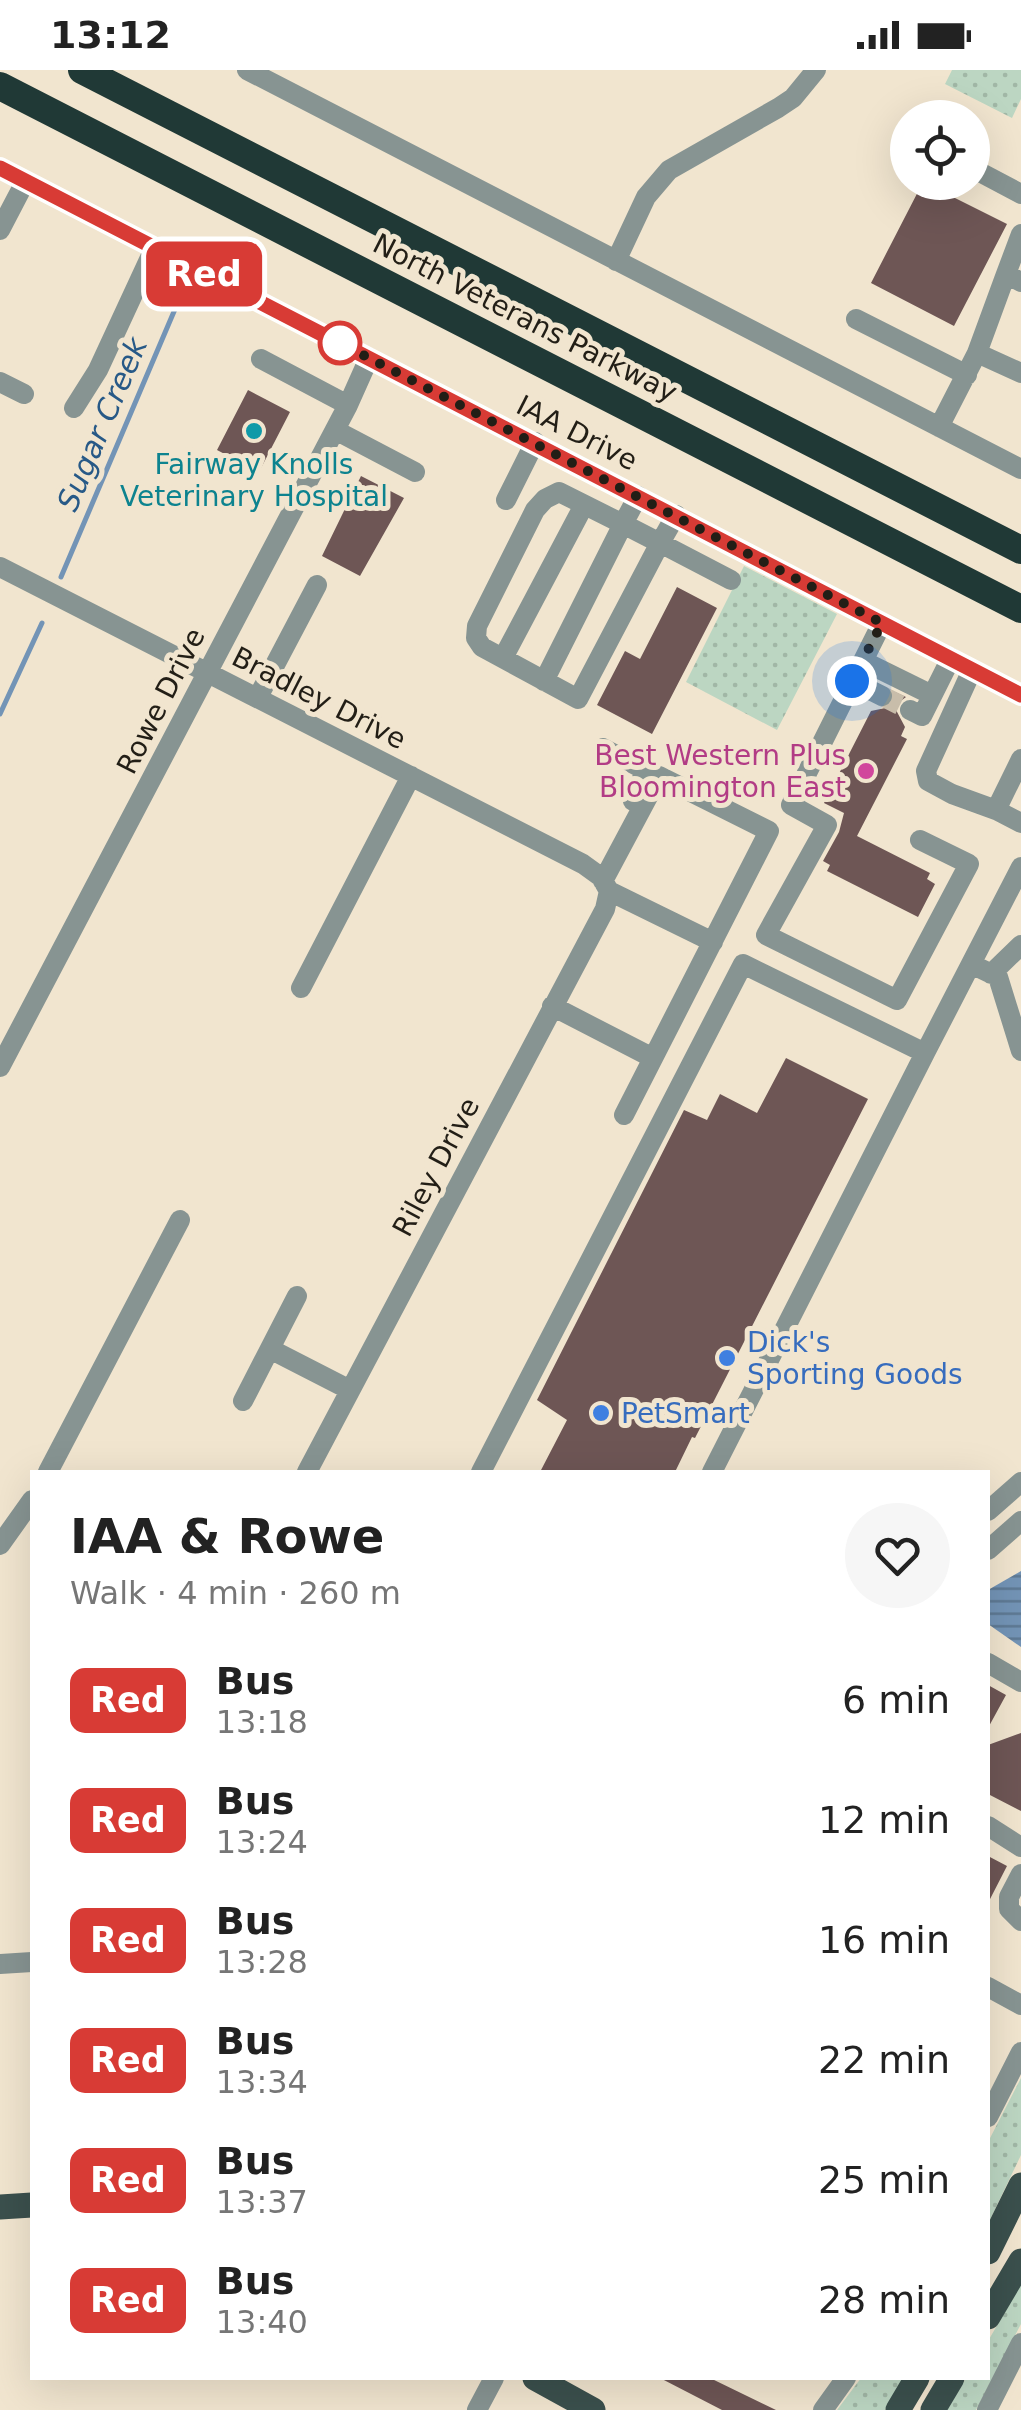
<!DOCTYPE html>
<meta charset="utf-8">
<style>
body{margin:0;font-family:"DejaVu Sans",sans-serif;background:#f6f6f6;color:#222;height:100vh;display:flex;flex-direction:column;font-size:38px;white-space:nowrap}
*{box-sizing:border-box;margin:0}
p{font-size:32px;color:#767676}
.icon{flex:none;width:55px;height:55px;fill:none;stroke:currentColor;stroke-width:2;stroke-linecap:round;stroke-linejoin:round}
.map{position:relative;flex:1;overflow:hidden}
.drawer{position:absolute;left:30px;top:1400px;width:960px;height:910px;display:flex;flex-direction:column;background:#fff;border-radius:0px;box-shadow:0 10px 40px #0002}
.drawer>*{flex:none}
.badge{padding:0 20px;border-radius:15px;font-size:35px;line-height:65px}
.controls{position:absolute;left:890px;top:30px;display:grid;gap:20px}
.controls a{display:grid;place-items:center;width:100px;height:100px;border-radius:50%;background:#fff;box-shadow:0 10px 40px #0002;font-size:50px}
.you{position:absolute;width:50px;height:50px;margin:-25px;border:8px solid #fff;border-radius:50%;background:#1a73e8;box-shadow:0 0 0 15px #1a73e833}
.map>.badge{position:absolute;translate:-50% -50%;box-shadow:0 0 0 5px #fff}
.round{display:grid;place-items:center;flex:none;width:105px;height:105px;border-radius:52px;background:#f6f6f6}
.summary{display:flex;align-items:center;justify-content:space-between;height:170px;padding:0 40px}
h1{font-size:48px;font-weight:800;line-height:75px}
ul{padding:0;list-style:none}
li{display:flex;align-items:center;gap:30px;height:120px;padding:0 40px}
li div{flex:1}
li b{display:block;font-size:38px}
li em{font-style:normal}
li .badge{min-width:110px;font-weight:700;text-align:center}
.status{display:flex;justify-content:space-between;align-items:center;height:70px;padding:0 50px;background:#fff;direction:ltr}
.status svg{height:28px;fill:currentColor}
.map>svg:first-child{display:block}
.grass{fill:url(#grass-dots)}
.water{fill:url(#water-rules)}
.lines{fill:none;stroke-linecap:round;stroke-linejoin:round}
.stream{stroke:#7394b6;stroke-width:5}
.building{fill:#6e5655}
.minor-tunnel{stroke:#c8bdaa;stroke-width:20;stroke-dasharray:20 10;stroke-linecap:butt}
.minor{stroke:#879492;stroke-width:20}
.major{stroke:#3b504d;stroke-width:25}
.highway{stroke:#203936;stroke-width:28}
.line-casing{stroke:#fff;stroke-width:22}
.line{stroke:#d83b35;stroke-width:15}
.walk{stroke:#221e16;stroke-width:10;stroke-dasharray:0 18}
.stop-dot{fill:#fff;stroke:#d83b35;stroke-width:5}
.culture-dot{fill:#0f9aa8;stroke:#f1e5cf;stroke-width:4}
.hotel-dot{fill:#d1479c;stroke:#f1e5cf;stroke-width:4}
.shop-dot{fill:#3f7fe0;stroke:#f1e5cf;stroke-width:4}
.labels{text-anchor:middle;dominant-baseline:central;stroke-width:10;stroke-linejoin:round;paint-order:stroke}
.street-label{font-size:28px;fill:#221e16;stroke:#f1e5cf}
.culture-label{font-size:28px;fill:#0d838f;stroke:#f1e5cf}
.hotel-label{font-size:28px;fill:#b23c85;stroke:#f1e5cf;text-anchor:end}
.shop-label{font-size:28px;fill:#366cbe;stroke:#f1e5cf;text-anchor:start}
.water-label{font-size:30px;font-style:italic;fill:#275987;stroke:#f1e5cf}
</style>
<div class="status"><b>13:12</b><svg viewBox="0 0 49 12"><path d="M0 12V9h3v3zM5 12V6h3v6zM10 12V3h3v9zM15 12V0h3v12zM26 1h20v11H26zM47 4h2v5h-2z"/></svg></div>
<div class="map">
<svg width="1021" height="2340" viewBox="0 0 1021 2340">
<defs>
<pattern id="grass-dots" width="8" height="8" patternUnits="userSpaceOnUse" patternTransform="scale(2.5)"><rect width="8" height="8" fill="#bcd6c2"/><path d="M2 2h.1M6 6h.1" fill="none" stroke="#a1b7a6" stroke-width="1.8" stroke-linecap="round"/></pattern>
<pattern id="water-rules" width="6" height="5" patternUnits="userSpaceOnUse" patternTransform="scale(2.5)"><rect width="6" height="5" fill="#7394b6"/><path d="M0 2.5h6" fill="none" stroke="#5e7893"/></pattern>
</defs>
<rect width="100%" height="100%" fill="#f1e5cf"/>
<path class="grass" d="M952,0H1021V29L1012,48L945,14Z
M744,496L837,544L777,660L686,612Z
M1021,2008V2085L988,2154V2072Z
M1021,2214V2254L976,2340H947L966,2308H988V2271Z
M861,2308H904L885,2340H837Z"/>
<path class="water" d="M1021,1501V1577L988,1554V1520Z"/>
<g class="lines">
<path class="stream" d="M61,507L184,218
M0,644L42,553"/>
</g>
<path class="building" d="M923,112L1007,154L954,256L871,213Z
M248,320L290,342L259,402L217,380Z
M361,406L404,428L360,506L322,486Z
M677,517L717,538L652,664L597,635L625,581L640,589Z
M895,622L906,627L898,633L896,640L905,657L901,666L907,669L857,766L930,803L927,809L935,814L918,847L827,801L830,795L823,791L839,762L844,743L824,733L871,641L890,637Z
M786,988L868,1029L695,1368L692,1367L675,1402H540L567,1350L537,1330L684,1040L707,1050L720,1024L757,1043Z
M988,1615L1006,1625L988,1658Z
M1021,1663V1741L988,1724V1675Z
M988,1786L1007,1796L988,1833Z
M660,2308H710L776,2340H722Z"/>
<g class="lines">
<path class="minor-tunnel" d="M882,626L910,640"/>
<path class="minor" d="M247,0L1021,399
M0,98L1021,625
M972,98L1021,124
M0,160L25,112
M1021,164L1006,204L1021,212
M616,191L646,127L669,100L778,38L793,28L816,0
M856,249L967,305
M977,283L1021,303
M261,289L348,335
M0,312L24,324
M74,338L98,300L154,179
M939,357L977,283L1006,204
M335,360L415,402
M506,430L535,372
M676,445L660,473L731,510
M0,497L583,794L601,807L609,821L605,839L307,1402
M882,553L791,735L827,755L766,865L897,930L969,794L920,770
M503,588L584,435
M863,591L932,625
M972,600L926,701L928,711L952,724L996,740L1021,689
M544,611L623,454L660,473L578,629L482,577L476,568L477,556L535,440L545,429L559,422L623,454L638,426
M852,611L882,626
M258,627L317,515
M910,640L922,646L951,588
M603,678L643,699L642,711L633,731
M996,740L1021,753
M603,811L659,706L769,761L624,1045
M609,821L713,872
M971,894L998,907L1021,981
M991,904L1021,875
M301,918L411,706
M552,936L653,988
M0,997L348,335L369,288
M270,1279L350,1320
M243,1331L297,1226
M48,1402L180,1150
M481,1402L743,894L925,983L1021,797
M712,1402L925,983
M988,1441L1021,1412
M0,1475L32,1430
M988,1480L1021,1451
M988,1593L1021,1612
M988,1756L1021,1777
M1021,1804L1009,1827V1839L1021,1851
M0,1894L32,1892
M988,1917L1021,1935
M988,2047L1021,1982
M477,2340L494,2308
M823,2340L846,2308
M987,2340L1021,2273"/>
<path class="major" d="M0,2137L32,2135
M988,2182L1021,2115
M988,2247L1021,2191
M535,2308L593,2340
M898,2340L917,2308
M933,2340L952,2308"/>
<path class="highway" d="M82,0L1021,480
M0,16L1021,539"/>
</g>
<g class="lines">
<g class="line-casing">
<path id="line" d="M0,98L1021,625"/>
</g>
<use href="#line" class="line"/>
<path class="walk" d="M340,273L336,271L882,553L852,611"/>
</g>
<circle class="stop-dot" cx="340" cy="273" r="20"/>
<circle class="culture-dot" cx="254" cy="361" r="10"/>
<circle class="hotel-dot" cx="866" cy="701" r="10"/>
<g class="shop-dot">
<circle cx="727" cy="1288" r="10"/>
<circle cx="601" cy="1343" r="10"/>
</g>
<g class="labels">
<g class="street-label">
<text transform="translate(525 248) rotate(27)">North Veterans Parkway</text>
<text transform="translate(577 363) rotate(27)">IAA Drive</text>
<text transform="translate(319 628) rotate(27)">Bradley Drive</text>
<text transform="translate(161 631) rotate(-63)">Rowe Drive</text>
<text transform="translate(436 1097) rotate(-62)">Riley Drive</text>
</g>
<g class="culture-label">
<text x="254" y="394">Fairway Knolls<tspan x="254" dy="32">Veterinary Hospital</tspan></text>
</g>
<g class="hotel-label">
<text x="846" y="685">Best Western Plus<tspan x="846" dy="32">Bloomington East</tspan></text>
</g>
<g class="shop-label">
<text x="747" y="1272">Dick's<tspan x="747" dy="32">Sporting Goods</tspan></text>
<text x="621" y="1343">PetSmart</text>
</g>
<g class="water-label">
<text transform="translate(102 354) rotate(-67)">Sugar Creek</text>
</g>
</g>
</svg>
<div class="controls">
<a><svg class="icon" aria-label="locate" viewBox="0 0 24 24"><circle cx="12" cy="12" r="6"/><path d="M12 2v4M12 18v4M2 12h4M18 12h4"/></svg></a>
</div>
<div class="you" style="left:852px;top:611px"></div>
<b class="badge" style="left:204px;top:204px;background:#d83b35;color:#fff">Red</b>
<section class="drawer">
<div class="summary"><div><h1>IAA &amp; Rowe</h1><p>Walk · 4 min · 260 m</p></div><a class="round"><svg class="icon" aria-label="heart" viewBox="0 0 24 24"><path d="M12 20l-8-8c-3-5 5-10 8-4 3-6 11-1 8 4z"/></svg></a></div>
<ul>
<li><span class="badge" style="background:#d83b35;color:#fff">Red</span><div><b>Bus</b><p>13:18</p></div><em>6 min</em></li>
<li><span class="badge" style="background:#d83b35;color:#fff">Red</span><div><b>Bus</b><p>13:24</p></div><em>12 min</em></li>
<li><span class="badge" style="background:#d83b35;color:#fff">Red</span><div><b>Bus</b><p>13:28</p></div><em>16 min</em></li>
<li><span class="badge" style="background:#d83b35;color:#fff">Red</span><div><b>Bus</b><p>13:34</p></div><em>22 min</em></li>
<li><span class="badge" style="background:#d83b35;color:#fff">Red</span><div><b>Bus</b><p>13:37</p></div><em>25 min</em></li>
<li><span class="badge" style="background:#d83b35;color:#fff">Red</span><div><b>Bus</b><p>13:40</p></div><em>28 min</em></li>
</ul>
</section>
</div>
